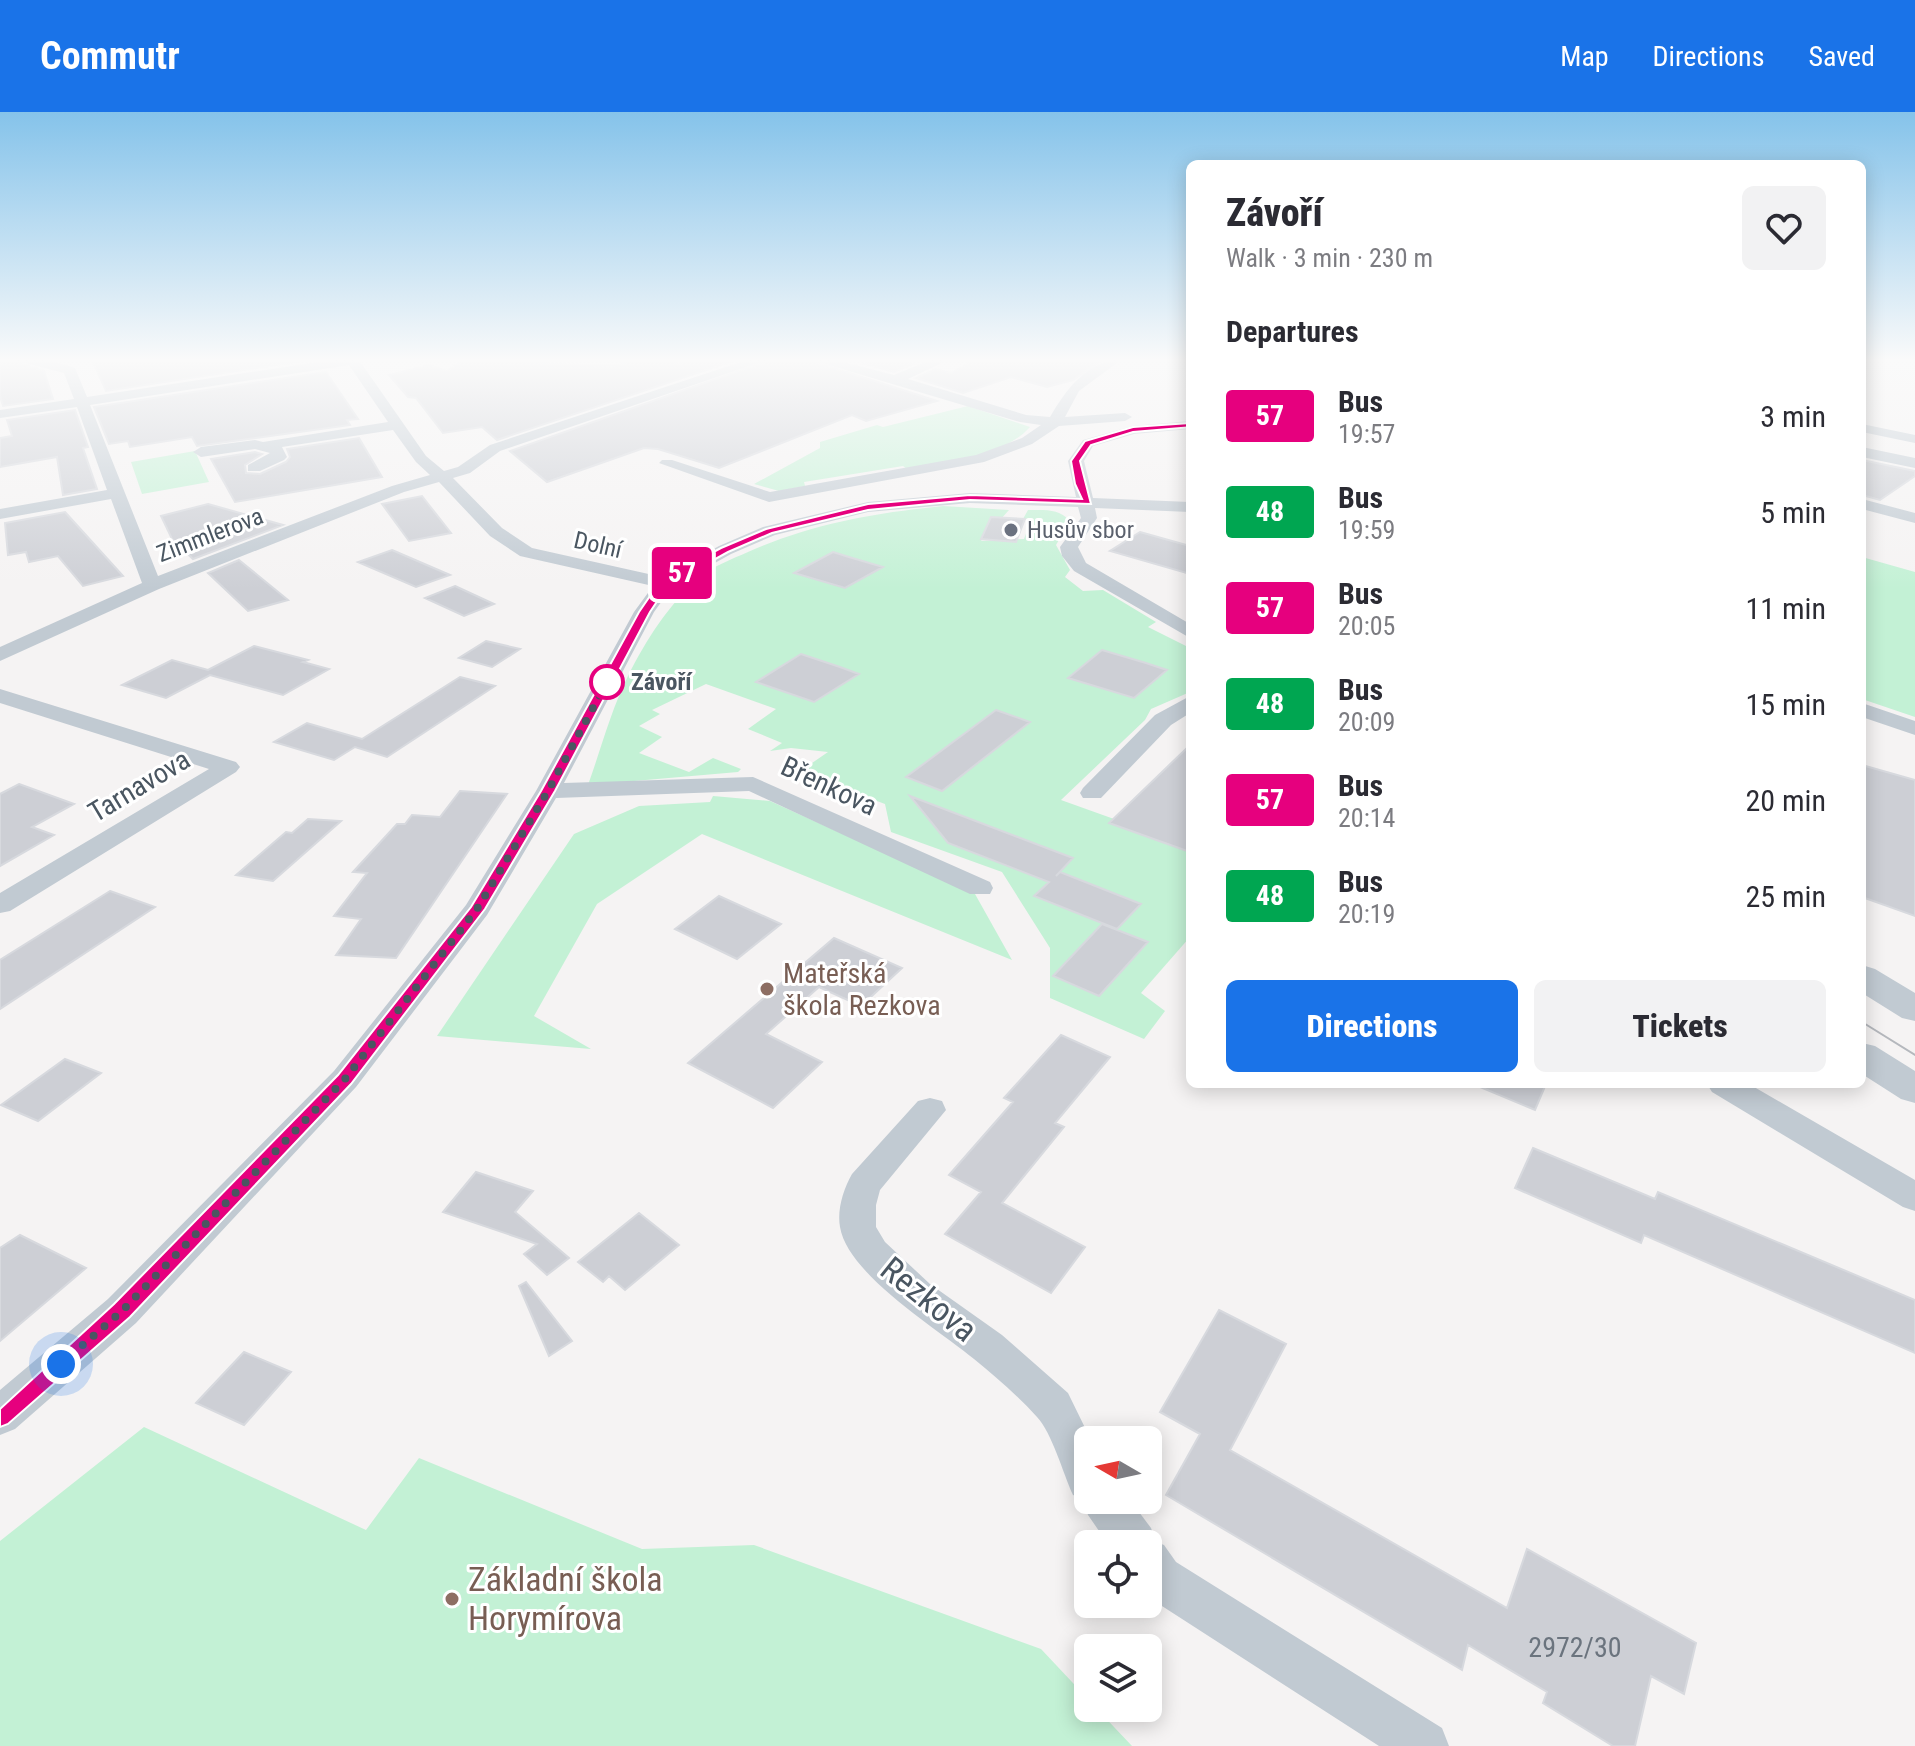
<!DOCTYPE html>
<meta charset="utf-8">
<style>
body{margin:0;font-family:"Roboto Condensed",sans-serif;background:#f2f2f3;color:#2b2b33;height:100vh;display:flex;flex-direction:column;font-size:30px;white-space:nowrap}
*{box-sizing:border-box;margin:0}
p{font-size:26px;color:#7c7c81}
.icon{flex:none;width:44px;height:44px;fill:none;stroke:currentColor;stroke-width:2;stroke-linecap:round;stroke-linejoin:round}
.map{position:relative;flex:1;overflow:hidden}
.details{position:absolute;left:1186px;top:48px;width:680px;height:928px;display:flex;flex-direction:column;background:#fff;border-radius:12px;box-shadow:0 4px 20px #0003}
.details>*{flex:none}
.badge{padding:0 16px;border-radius:6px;font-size:28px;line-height:52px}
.needle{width:52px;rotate:279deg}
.fabs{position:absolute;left:1074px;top:1314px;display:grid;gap:16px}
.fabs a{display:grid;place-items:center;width:88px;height:88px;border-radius:12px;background:#fff;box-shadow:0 4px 20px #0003;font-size:40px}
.you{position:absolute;width:40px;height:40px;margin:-20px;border:6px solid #fff;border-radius:50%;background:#1a73e8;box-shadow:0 0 0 12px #1a73e833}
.map>.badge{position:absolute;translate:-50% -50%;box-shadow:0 0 0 4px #fff}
h2{padding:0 40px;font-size:30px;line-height:72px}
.round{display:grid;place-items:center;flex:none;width:84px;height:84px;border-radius:12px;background:#f2f2f3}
.overview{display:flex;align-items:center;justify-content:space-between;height:136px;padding:0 40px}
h1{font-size:38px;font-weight:800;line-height:60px}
.action{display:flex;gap:16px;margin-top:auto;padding:16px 40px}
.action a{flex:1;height:92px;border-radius:12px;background:#1a73e8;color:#fff;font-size:32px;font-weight:800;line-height:92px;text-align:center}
.action a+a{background:#f2f2f3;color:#2b2b33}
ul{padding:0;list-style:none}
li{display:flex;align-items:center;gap:24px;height:96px;padding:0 40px}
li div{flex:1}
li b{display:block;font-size:30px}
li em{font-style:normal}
li .badge{min-width:88px;font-weight:700;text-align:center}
header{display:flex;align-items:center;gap:48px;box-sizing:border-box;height:112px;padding:0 40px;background:#1a73e8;color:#fff}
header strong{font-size:38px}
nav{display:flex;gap:44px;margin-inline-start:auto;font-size:28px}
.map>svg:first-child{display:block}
.green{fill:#c3f1d5}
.building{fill:#cdcfd5;stroke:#d7d9de;stroke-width:2}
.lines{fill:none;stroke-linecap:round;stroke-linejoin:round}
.minor{fill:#c1cad2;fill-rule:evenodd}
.tertiary{fill:#c1cad2;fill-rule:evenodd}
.tram{stroke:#b5b8bd;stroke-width:2}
.line{fill:#e6007e;stroke:#fff;stroke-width:2}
.walk{stroke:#4a5661;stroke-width:8;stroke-dasharray:0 14.4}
.worship-dot{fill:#6b7280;stroke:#fff;stroke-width:3}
.stop-dot{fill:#fff;stroke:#e6007e;stroke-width:4}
.education-dot{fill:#8d6e63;stroke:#fff;stroke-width:3}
.labels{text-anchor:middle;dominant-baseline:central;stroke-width:6;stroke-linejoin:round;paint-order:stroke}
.far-worship-label{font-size:24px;fill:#5b616d;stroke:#fff;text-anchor:start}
.far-street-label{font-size:24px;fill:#4a5661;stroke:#fff}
.far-stop-label{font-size:24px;font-weight:bold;fill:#4a5661;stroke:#fff;text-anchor:start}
.street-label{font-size:28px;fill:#4a5661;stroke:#fff}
.education-label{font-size:28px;fill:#785e54;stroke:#fff;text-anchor:start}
.near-number-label{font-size:28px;fill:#6b747e}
.near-street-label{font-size:34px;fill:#4a5661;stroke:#fff}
.near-education-label{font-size:34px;fill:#785e54;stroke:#fff;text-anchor:start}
</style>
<header>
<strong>Commutr</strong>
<nav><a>Map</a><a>Directions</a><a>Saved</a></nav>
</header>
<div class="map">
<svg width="1915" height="1634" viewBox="0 0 1915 1634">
<rect width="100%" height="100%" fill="#f5f3f3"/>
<path class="green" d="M968,294L1030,315C1002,346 946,349 908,358L903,354L804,370L805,374L779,379L754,372L820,336V330L877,313L883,315Z
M195,339L209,370L142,382L131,350Z
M943,394L1009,398L981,429L1024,427L1031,408L1023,407L1028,398C1044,398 1059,396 1070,409L1056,433L1070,458L1065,465L1083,479L1103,478L1156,510L1148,515L1190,536V580L1151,597L1145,608L1061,688L1114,707L1110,711L1190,740V825L1141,881L1165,899L1144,927L1050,886V836L1002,760L891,720L885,692L799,660L828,640L791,636L770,639L782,631L748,617L776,597L706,572L652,598L660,602L639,614L662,625L639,641L689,660L713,646L741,657L738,660L588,673C601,637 611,598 628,564C646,528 669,492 699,466C713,454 732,447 748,440C811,412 874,401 943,394Z
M1862,445L1915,460V605L1862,587Z
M713,684L770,689L975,782L1012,848L702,722L597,792L534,904L591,937L437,924L574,722L639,694L710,690Z
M144,1315L366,1418L419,1346L642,1437L754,1433L1041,1537L1088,1587V1596H1096L1132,1634H0V1429Z"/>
<path class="building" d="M0,248H11L44,259L53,287L3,294L0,284Z
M92,248H309L106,279Z
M463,248L614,254L634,248H664L678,252L690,248H736L497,328L482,315L443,321L416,286L408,285L389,263L429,253L447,259Z
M770,248H809L937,289L866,309L852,303L719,356L658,337L644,336L547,370L510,339Z
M877,248H899L913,252L894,260L865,252Z
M974,248H1102L1073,268L1047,275L1011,265L963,281L916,266L936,257L951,261Z
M326,260L358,307L347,308L350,313L197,334L192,325L130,335L128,329L109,332L94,295Z
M75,298L88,335L83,336L97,377L63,383L57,345L0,355V326L12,324L7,308Z
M359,326L382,365L235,390L211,347L255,340L262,342L245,353L246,361L260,362L286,350L290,345L287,337Z
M1862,348L1915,359V364L1880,388L1862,383Z
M422,384L429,393L451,421L409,429L382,392Z
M208,392L283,413L193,447L172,427L161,404Z
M65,400L123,464L83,474L58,444L29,450L26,440L8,443L5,411Z
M991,405L1025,407L1016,430L981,427Z
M1140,420L1190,434V462L1110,439Z
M392,438L450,463L416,475L358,450Z
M833,440L849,445L883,455L845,476L794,461Z
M239,448L288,488L248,499L208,461Z
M455,474L494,492L464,504L425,486Z
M486,529L520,537L492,555L459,546Z
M254,534L308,548L303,550L329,557L283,583L210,563L166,586L122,573L172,548L208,558Z
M1102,538L1146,551L1167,558L1134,586L1068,566Z
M801,542L840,555L859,562L814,590L756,570Z
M460,565L495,574L387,645L355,635L334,648L274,630L307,611L362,627Z
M996,598L1030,610L942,679L906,665Z
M1190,633V740L1109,711Z
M1862,653L1915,668V804L1862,785Z
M19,672L74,692L32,715L54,723L0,754V682Z
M460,679L507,682L396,846L336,843L361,807L334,804L367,761L353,760L397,712H405L412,703L440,705Z
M910,684L1073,746L1056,764L1060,760L1141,792L1117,817L1034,784L1049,770L948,731Z
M308,707L341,709L273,769L236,763L286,720L292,721Z
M110,779L155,795L0,897V848Z
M719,784L781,812L737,847L675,817Z
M1102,812L1148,830L1099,884L1053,864Z
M834,826L902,856L861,894L819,875L766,922L822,950L773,996L688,951Z
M1061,923L1110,945L1055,1011L1064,1015L1002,1091L1085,1135L1051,1181L945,1122L981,1080L949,1063L1013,990L1004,986Z
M65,947L101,961L38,1009L1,993Z
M1473,972H1546L1535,998Z
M1533,1036L1655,1087L1658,1080L1915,1188V1241L1644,1123L1641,1131L1515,1076Z
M476,1060L533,1079L515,1100L569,1146L547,1163L524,1142L537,1132L443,1100Z
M639,1101L679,1133L625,1178L609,1164L603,1170L578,1150Z
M20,1123L86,1156L0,1229V1136Z
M526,1170L572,1229L549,1244L519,1174Z
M1219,1198L1286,1232L1230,1338L1507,1496L1527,1437L1696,1531L1684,1582L1651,1564L1635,1634H1613L1543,1591L1547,1580L1468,1533L1462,1558L1166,1383L1200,1322L1160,1300Z
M244,1240L291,1260L244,1313L196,1291Z"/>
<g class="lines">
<path class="minor" d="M14,248H49L75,256L87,285L331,248H359L426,344L444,359L458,355L490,333L747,248H767L500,339L470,361L453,366L502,416L532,436L662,465L719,434L763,415L868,390L970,381L1076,385L1068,349L1083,328L1133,314L1190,309V317L1134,322L1093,334L1084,349L1093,386L1190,390V400L1095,396L1097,406L1078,435L1086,451L1190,512V526L1074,459L1062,444L1060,435L1081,406L1078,395L970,391L868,400L775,423L731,442L672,475L654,500L564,671L753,665L990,770L993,776L990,782H970L749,679L556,686L487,803L356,975L136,1211L15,1317L0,1323V1278L108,1187L334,959L466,793L536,679L634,500L653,474L520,444L490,424L439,370L404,380L159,477L0,549V535L142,471L111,387L0,407V397L107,378L77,295L0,306V298L74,287L64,261ZM349,253L388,310L263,330L255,328L201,335L193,340L201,345L255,337L270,341L248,353V359H260L284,348L287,345L282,335L393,318L416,350L430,363L392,374L158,464L90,293Z
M812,248H835L894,263L930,248H948L908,267L1026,303L1050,305C1066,278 1087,248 1121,248L1079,279L1065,305L1125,301L1132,305L1125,309L1059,314L1032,332L984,350L769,390L659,351L662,348H672L770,380L976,343L1022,326L1041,313L1020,310Z
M1862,312L1915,323V331L1862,320Z
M1862,335L1915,346V356L1862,345Z
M1862,387L1915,401V411L1862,397Z
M0,577L236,650L240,655L236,660L10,799L0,801V781L209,657L0,591Z
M1190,584V601L1171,613L1101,686H1083L1080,681L1083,676L1155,603Z
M1862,591L1915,609V623L1862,605Z
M1707,972H1749L1915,1068V1099L1903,1095L1712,980Z
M930,986L942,989L946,998L880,1078L876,1093V1115L885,1130L930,1172L1002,1223L1068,1281L1091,1328H1088V1388H1130L1151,1416L1156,1430L1164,1433L1176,1450L1442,1616L1449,1634H1379L1148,1485V1432H1108L1088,1403L1082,1386L1073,1383C1063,1361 1052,1321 1037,1305C1018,1284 995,1264 974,1247C938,1217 848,1163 840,1115C837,1098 843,1078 852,1062L918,989Z"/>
<path class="tertiary" d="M1862,853L1875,857L1915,881V909L1902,906L1862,881Z
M1862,931L1875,934L1915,959V991L1901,987L1862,962Z"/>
<path class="tram" d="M1862,910L1915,943"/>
</g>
<linearGradient id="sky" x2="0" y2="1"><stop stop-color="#85c3ea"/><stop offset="0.52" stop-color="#fafafa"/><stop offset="1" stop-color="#fafafa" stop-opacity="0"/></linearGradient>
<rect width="1915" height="477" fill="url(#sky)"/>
<path class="line" d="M1190,311L1193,315L1133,320L1091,333L1080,349L1091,392L970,388L868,398L772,421L728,440L668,473L650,500L555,679L485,797L351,972L130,1205L8,1312L0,1315V1297L114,1192L338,963L471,795L541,679L639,500L661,468L721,436L766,417L868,392L970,383L1082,387L1075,372L1071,349L1085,329L1133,315Z"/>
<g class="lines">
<path class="walk" d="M61,1252L122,1199L345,967L477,797L548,679L607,570"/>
</g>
<circle class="worship-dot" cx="1011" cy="418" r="8"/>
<circle class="stop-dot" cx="607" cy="570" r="16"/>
<g class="education-dot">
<circle cx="767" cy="877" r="8"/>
<circle cx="452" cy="1487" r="8"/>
</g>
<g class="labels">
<g class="far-worship-label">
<text x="1027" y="418">Husův sbor</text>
</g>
<g class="far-street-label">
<text transform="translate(210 423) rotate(-21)">Zimmlerova</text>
<text transform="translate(598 433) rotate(13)">Dolní</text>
</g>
<g class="far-stop-label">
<text x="631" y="570">Závoří</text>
</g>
<g class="street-label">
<text transform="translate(139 674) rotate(-31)">Tarnavova</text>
<text transform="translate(829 674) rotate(25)">Břenkova</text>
</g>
<g class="education-label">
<text x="783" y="861">Mateřská<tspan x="783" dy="32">škola Rezkova</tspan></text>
</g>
<g class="near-number-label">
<text x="1575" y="1535">2972/30</text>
</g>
<g class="near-street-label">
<text transform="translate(929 1187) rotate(39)">Rezkova</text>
</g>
<g class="near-education-label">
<text x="468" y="1467">Základní škola<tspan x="468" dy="39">Horymírova</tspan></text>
</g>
</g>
</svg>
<div class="fabs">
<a><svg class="needle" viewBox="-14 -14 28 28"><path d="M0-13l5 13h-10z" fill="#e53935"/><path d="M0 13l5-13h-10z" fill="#7c7c81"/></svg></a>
<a><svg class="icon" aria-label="locate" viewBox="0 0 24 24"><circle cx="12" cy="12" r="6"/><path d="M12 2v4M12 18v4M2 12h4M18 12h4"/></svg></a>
<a><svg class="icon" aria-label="layers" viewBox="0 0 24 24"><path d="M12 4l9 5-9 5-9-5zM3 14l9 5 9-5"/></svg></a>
</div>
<div class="you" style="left:61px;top:1252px"></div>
<b class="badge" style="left:682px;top:461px;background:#e6007e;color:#fff">57</b>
<section class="details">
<div class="overview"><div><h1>Závoří</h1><p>Walk · 3 min · 230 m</p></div><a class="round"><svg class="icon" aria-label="heart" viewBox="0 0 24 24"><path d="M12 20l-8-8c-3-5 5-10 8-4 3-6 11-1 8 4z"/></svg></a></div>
<h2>Departures</h2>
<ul>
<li><span class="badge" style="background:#e6007e;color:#fff">57</span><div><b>Bus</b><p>19:57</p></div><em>3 min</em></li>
<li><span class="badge" style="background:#00a651;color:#fff">48</span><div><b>Bus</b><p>19:59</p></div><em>5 min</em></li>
<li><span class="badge" style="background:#e6007e;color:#fff">57</span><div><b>Bus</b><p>20:05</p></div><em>11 min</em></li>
<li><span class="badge" style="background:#00a651;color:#fff">48</span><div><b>Bus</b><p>20:09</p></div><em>15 min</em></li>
<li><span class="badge" style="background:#e6007e;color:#fff">57</span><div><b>Bus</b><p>20:14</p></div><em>20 min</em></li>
<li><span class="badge" style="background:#00a651;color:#fff">48</span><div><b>Bus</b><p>20:19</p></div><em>25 min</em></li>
</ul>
<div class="action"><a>Directions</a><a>Tickets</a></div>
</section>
</div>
